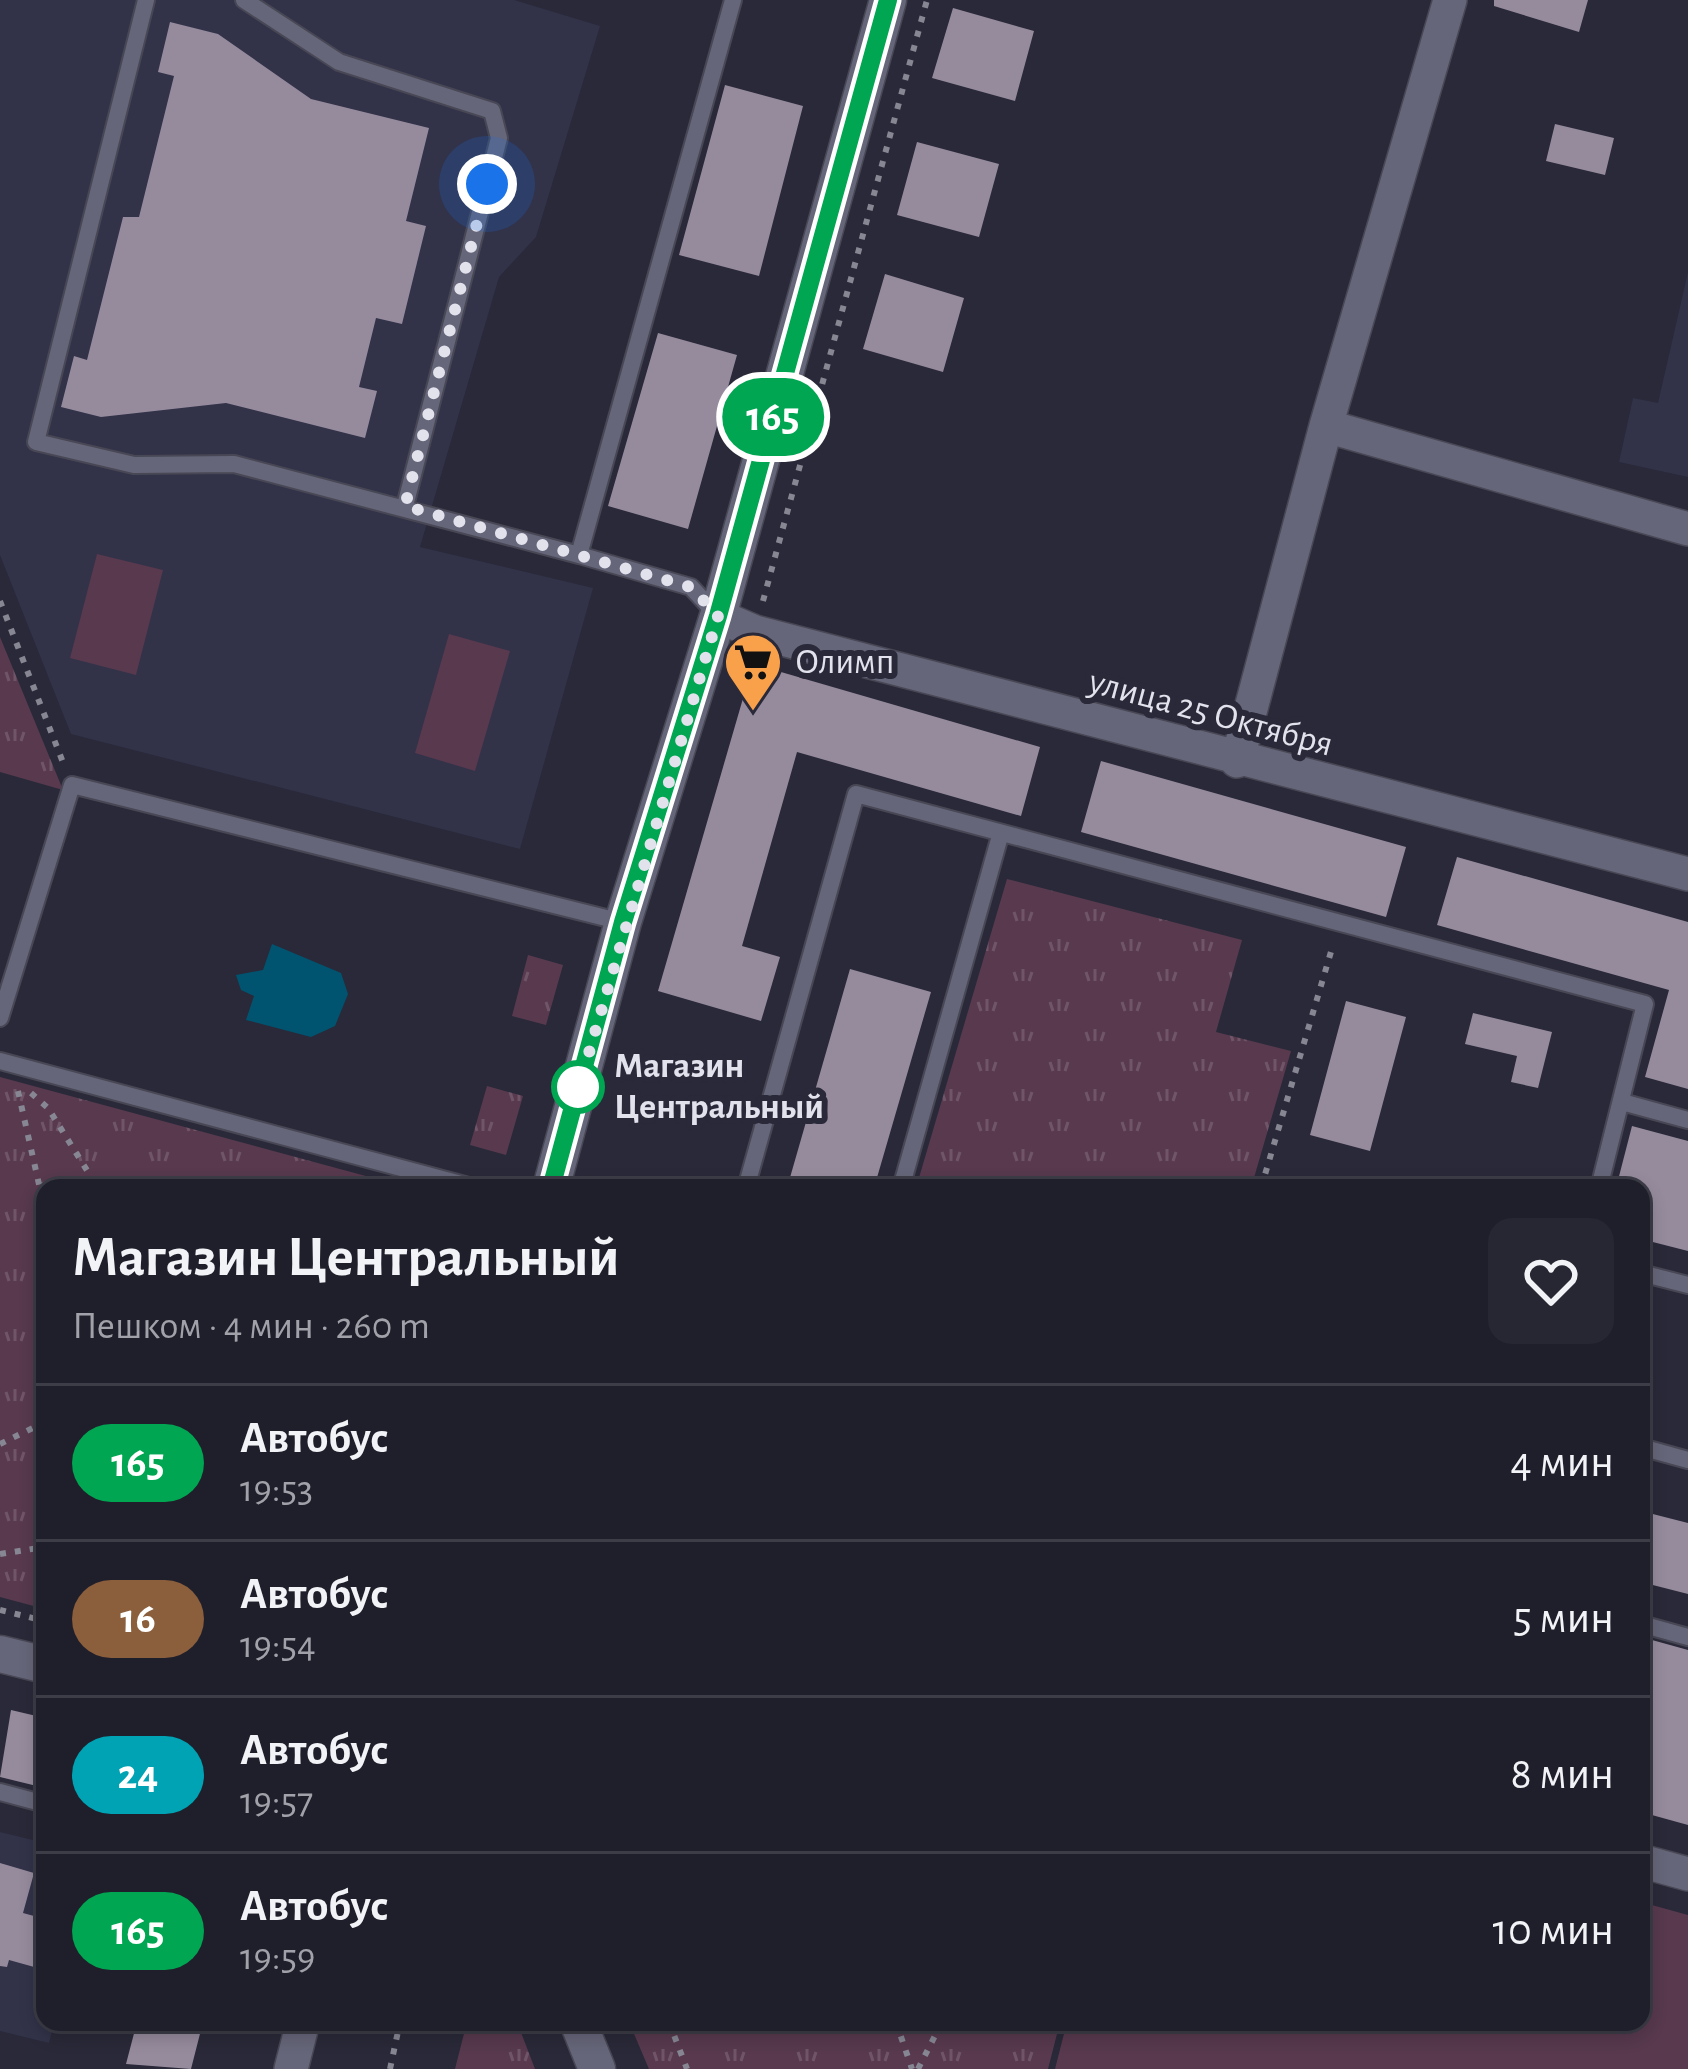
<!DOCTYPE html>
<html lang="ru">
<meta charset="utf-8">
<style>
body{margin:0;font-family:"Alegreya Sans",sans-serif;background:#272733;color:#f1f3f6;height:100vh;display:flex;flex-direction:column;font-size:45px;white-space:nowrap}
*{box-sizing:border-box;margin:0}
p{font-size:39px;color:#a1a2a9}
.icon{flex:none;width:66px;height:66px;fill:none;stroke:currentColor;stroke-width:2;stroke-linecap:round;stroke-linejoin:round}
.map{position:relative;flex:1;overflow:hidden}
.side{position:absolute;left:36px;top:1179px;width:1614px;height:852px;display:flex;flex-direction:column;background:#1f1f2b;border-radius:24px;box-shadow:0 6px 18px #0003,0 0 0 3px #3c3d47}
.side>*{flex:none}
.badge{padding:0 24px;border-radius:39px;font-size:42px;line-height:78px}
.you{position:absolute;width:60px;height:60px;margin:-30px;border:9px solid #fff;border-radius:50%;background:#1a73e8;box-shadow:0 0 0 18px #1a73e833}
.map>.badge{position:absolute;translate:-50% -50%;box-shadow:0 0 0 6px #fff}
.round{display:grid;place-items:center;flex:none;width:126px;height:126px;border-radius:24px;background:#272733}
.head{display:flex;align-items:center;justify-content:space-between;height:204px;padding:0 36px}
h1{font-size:57px;font-weight:700;line-height:90px}
ul{padding:0;list-style:none}
li{display:flex;align-items:center;gap:36px;height:156px;padding:0 36px;border-top:3px solid #3c3d47}
li div{flex:1}
li b{display:block;font-size:45px}
li em{font-style:normal}
li .badge{min-width:132px;font-weight:700;text-align:center}
.map>svg:first-child{display:block}
.built{fill:#323249}
.grass{fill:url(#grass-tufts)}
.pitch{fill:#58394e}
.water{fill:#005470}
.building{fill:#968b9d}
.lines{fill:none;stroke-linecap:round;stroke-linejoin:round}
.lane-casing{stroke:#484755;stroke-width:20}
.street-casing{stroke:#484755;stroke-width:36}
.secondary-casing{stroke:#484755;stroke-width:39}
.path{stroke:#878794;stroke-width:6;stroke-dasharray:6 9;stroke-linecap:butt}
.lane{stroke:#66667a;stroke-width:16}
.street{stroke:#66667a;stroke-width:33}
.secondary{stroke:#66667a;stroke-width:36}
.line-casing{stroke:#fff;stroke-width:27}
.line{stroke:#00a651;stroke-width:18}
.walk{stroke:#e2e2ed;stroke-width:12;stroke-dasharray:0 21.6}
.stop-dot{fill:#fff;stroke:#00a651;stroke-width:6}
.labels{text-anchor:middle;dominant-baseline:central;stroke-width:12;stroke-linejoin:round;paint-order:stroke}
.poi-label{font-size:36px;fill:#e2e2ed;stroke:#292939;text-anchor:start}
.street-label{font-size:36px;fill:#e2e2ed;stroke:#292939}
.stop-label{font-size:36px;font-weight:bold;fill:#e2e2ed;stroke:#292939;text-anchor:start}
</style>
<div class="map">
<svg width="1688" height="2069" viewBox="0 0 1688 2069">
<defs>
<pattern id="grass-tufts" width="24" height="20" patternUnits="userSpaceOnUse" patternTransform="scale(3)"><rect width="24" height="20" fill="#58394e"/><path d="M3 7l-1-3M5 7V3M7 7l1-3M15 17l-1-3M17 17v-4M19 17l1-3" fill="none" stroke="#705568"/></pattern>
</defs>
<rect width="100%" height="100%" fill="#292939"/>
<path class="built" d="M0,0H514L600,26L536,237L499,277L420,547L593,588L520,849L71,734L0,555Z
M1688,272V477L1619,462L1633,398L1658,403Z
M0,1832L45,1843V2022H54L49,2043L0,2031Z"/>
<path class="grass" d="M0,637L63,790L0,772Z
M1007,879L1242,940L1216,1032L1291,1051L1251,1188H916Z
M528,955L563,965L546,1025L512,1016Z
M0,1077L410,1188H45V1609L0,1597Z
M487,1086L523,1096L506,1155L470,1145Z
M467,2022H517L535,2069H455Z
M629,2022H1060L1048,2069H649Z"/>
<path class="pitch" d="M97,554L163,570L136,675L70,658Z
M449,634L510,651L475,771L415,753Z
M1641,1902L1688,1915V2069H1055L1067,2022H1641Z"/>
<path class="water" d="M272,944L341,973L348,994L335,1026L311,1037L246,1020L254,996L241,990L236,975L263,970Z"/>
<path class="building" d="M1494,0H1588L1579,32L1494,6Z
M953,8L1034,31L1015,101L932,78Z
M170,22L218,34L311,99L429,128L406,221L426,226L402,324L376,318L359,387L377,391L365,438L226,403L101,417L61,407L74,356L87,360L123,217H139L174,76L158,72Z
M725,85L803,106L759,276L679,255Z
M1555,124L1614,138L1605,175L1546,161Z
M917,142L999,164L979,237L897,215Z
M885,274L964,298L943,372L863,349Z
M658,333L737,355L688,529L608,506Z
M753,664L1040,747L1021,816L797,752L742,946L780,957L761,1021L658,991Z
M1101,761L1406,847L1386,917L1081,832Z
M1457,857L1688,922V1089L1645,1077L1669,990L1437,925Z
M850,969L931,992L874,1188H787Z
M1346,1001L1406,1017L1370,1151L1310,1135Z
M1473,1013L1552,1032L1538,1088L1511,1082L1517,1056L1465,1044Z
M1632,1126L1688,1141V1251L1641,1239V1188H1616Z
M1641,1511L1688,1523V1594L1641,1582Z
M1652,1640L1688,1650V1825L1641,1812V1681Z
M11,1710L45,1718V1788L0,1777Z
M0,1863L34,1873L23,1913L45,1919V1970L9,1960L7,1967L0,1966Z
M137,2022H203L191,2069L126,2064Z"/>
<g class="lines">
<g class="lane-casing">
<path id="lane" d="M146,0L36,442L134,465L234,464L579,555
M244,0L339,62L492,111L499,138L405,506
M718,616L691,587L579,555L733,0
M0,1018L72,785L622,922
M0,1061L476,1188
M1622,1102L1688,1120
M746,1188L856,794L1645,1004L1599,1188
M901,1188L1000,836
M1641,1273L1688,1285
M1641,1447L1688,1460
M1641,1624L1688,1637
M0,1792L45,1804"/>
</g>
<g class="street-casing">
<path id="street" d="M1326,426L1688,529
M718,616L755,632L1688,874
M1237,761L1326,426L1450,0
M1641,1861L1688,1874
M291,2069L303,2022"/>
</g>
<g class="secondary-casing">
<path id="secondary" d="M551,1188L623,922L718,616L888,0
M0,1654L45,1665
M578,2022L597,2069"/>
</g>
<path class="path" d="M0,601L64,765
M763,601L927,0
M18,1091L45,1211
M31,1093L48,1108L98,1188
M1261,1188L1333,945
M0,1444L45,1422
M0,1554L45,1547
M0,1610L45,1621
M669,2022L687,2069
M896,2022L912,2069
M390,2069L400,2022
M918,2069L942,2022"/>
<use href="#lane" class="lane"/>
<use href="#street" class="street"/>
<use href="#secondary" class="secondary"/>
</g>
<g class="lines">
<g class="line-casing">
<path id="line" d="M551,1188L623,922L718,616L888,0"/>
</g>
<use href="#line" class="line"/>
<path class="walk" d="M487,184L405,506L691,587L718,616L575,1100L578,1087"/>
</g>
<defs>
<g id="supermarket-pin" transform="scale(3)"><path d="M0 17L-7.5 6A9.5 9.5 0 1 1 7.5 6Z" fill="#f8a14a" stroke="#292939"/><path d="M-6-5.5h2.5l.6 2H6L4.5 2H-2.5L-4.4-4H-6ZM-1.5 3.2a1.3 1.3 0 1 0 .1 0ZM3 3.2a1.3 1.3 0 1 0 .1 0Z" fill="#111"/></g>
</defs>
<g fill-rule="evenodd">
<use href="#supermarket-pin" x="753" y="662"/>
</g>
<circle class="stop-dot" cx="578" cy="1087" r="24"/>
<g class="labels">
<g class="poi-label">
<text x="795" y="662">Олимп</text>
</g>
<g class="street-label">
<text transform="translate(1211 713) rotate(15)">улица 25 Октября</text>
</g>
<g class="stop-label">
<text x="614" y="1066">Магазин<tspan x="614" dy="41">Центральный</tspan></text>
</g>
</g>
</svg>
<div class="you" style="left:487px;top:184px"></div>
<b class="badge" style="left:773px;top:417px;background:#00a651;color:#fff">165</b>
<section class="side">
<div class="head"><div><h1>Магазин Центральный</h1><p>Пешком · 4 мин · 260 m</p></div><a class="round"><svg class="icon" aria-label="heart" viewBox="0 0 24 24"><path d="M12 20l-8-8c-3-5 5-10 8-4 3-6 11-1 8 4z"/></svg></a></div>
<ul>
<li><span class="badge" style="background:#00a651;color:#fff">165</span><div><b>Автобус</b><p>19:53</p></div><em>4 мин</em></li>
<li><span class="badge" style="background:#8b5e3c;color:#fff">16</span><div><b>Автобус</b><p>19:54</p></div><em>5 мин</em></li>
<li><span class="badge" style="background:#00a3b4;color:#fff">24</span><div><b>Автобус</b><p>19:57</p></div><em>8 мин</em></li>
<li><span class="badge" style="background:#00a651;color:#fff">165</span><div><b>Автобус</b><p>19:59</p></div><em>10 мин</em></li>
</ul>
</section>
</div>
